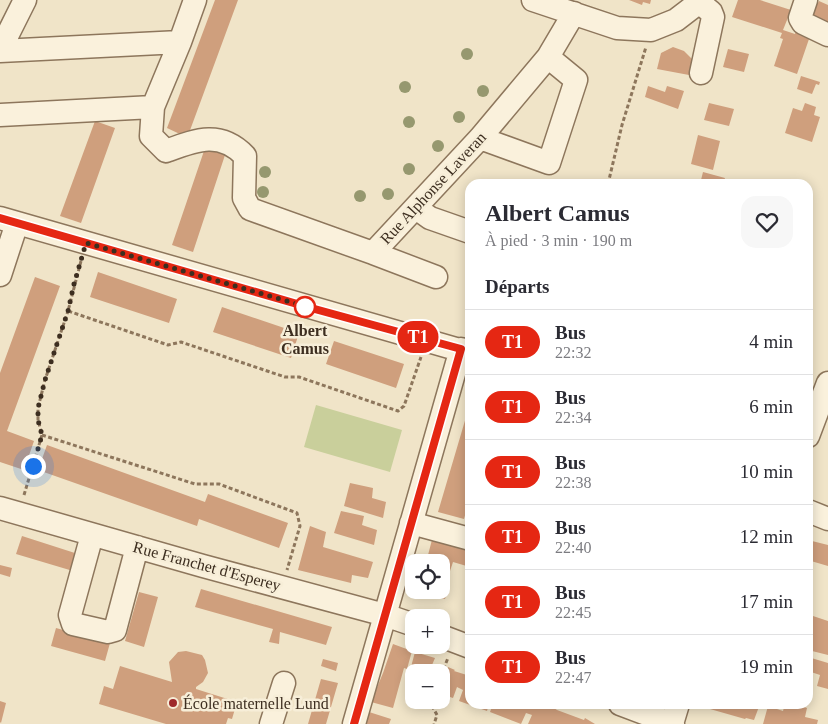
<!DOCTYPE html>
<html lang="fr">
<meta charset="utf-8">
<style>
body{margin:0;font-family:"Times New Roman",serif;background:#f7f7f7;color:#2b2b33;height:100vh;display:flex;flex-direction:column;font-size:19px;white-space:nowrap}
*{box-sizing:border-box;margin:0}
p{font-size:16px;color:#7c7c81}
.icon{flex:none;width:28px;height:28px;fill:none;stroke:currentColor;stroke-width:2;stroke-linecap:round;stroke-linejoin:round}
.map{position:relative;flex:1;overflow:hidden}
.details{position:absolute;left:465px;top:179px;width:348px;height:530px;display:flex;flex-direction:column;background:#fff;border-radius:15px;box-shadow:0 2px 12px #0003}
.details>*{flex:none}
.badge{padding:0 10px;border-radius:16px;font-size:18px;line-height:32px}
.buttons{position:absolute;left:405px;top:554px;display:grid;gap:10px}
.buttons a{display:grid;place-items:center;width:45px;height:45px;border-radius:10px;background:#fff;box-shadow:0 2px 12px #0003;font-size:25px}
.you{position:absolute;width:25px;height:25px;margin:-12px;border:4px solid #fff;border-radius:50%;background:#1a73e8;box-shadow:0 0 0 8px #1a73e833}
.map>.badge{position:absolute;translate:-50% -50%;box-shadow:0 0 0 2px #fff}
h2{padding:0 20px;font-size:19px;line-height:45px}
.round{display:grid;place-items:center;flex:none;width:52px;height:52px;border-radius:15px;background:#f7f7f7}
.summary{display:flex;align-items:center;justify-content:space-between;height:85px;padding:0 20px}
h1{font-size:24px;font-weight:800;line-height:38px}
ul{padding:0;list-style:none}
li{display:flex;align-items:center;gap:15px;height:65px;padding:0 20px;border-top:1px solid #e1e1e2}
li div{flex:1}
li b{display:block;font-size:19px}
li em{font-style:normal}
li .badge{min-width:55px;font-weight:700;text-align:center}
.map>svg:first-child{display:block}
.green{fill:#c9cf9b}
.building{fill:#cf9f7d}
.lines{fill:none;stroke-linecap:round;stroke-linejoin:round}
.minor-casing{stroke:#8d765c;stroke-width:25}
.path{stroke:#8d765c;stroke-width:3;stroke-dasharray:4 2.5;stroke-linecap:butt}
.minor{stroke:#faf1dc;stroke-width:22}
.tree{fill:#96986f}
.line-casing{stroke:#fff;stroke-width:11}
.line{stroke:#e52713;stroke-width:8}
.walk{stroke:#3d2e20;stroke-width:5;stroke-dasharray:0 9}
.stop-dot{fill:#fff;stroke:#e52713;stroke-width:2.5}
.poi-dot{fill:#9e2a2b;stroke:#f7eed8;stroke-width:2}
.labels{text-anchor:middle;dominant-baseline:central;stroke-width:5;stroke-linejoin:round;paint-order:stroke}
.street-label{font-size:16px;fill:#3d2e20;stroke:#f7eed8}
.stop-label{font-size:16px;font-weight:bold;fill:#3d2e20;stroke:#f7eed8}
.poi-label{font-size:16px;fill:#3d2e20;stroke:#f7eed8;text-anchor:start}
</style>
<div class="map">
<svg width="828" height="724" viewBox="0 0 828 724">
<rect width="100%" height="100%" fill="#f0e4c8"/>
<path class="green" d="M316,405L402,430L390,472L304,447Z"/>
<path class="building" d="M215,0H238L189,133L184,136L167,128Z
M629,0H651L650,4L643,2L642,5Z
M738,0H760L791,10L783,30L795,34L796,30L801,32L800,35L809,39L797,74L774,66L783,39L780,38L782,33L732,17Z
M819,1L828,5V27L810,22L816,8L813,7L815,2L818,3Z
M673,47L684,51L692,59L689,75L657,69L661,53Z
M728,49L749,54L744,72L723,67Z
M801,76L820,82L819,85L816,84L812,94L797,89Z
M648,86L665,92L667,86L684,91L678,109L645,97Z
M709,103L734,109L729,126L704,120Z
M805,103L816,107L814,115L820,117L812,142L785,133L793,108L802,111Z
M95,121L115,128L81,223L60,216Z
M698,135L720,141L713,170L691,164Z
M205,148L225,155L193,252L172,245Z
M703,172L725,178L723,184H714L701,180Z
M98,272L177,299L169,323L90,297Z
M35,277L60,286L7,431L34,441L24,470L0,462V373Z
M222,307L299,333L291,358L213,332Z
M334,341L404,364L396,388L326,364Z
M469,407L470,498L464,519L438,512Z
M47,445L205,502L208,494L288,523L279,548L199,519L197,526L38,470Z
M350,483L373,488L372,498L386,502L383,518L344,506Z
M341,511L364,516L362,525L377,530L374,545L334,533Z
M310,526L326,532L323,547L373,562L368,578L352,575L351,583L298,570Z
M22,536L78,554L73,571L16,554Z
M433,536L470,547V567L453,562L450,571L441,569L444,559L428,555Z
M808,540L828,545V566L811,561L808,569Z
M0,565L12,568L10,577L0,574Z
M201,589L332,627L326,645L280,632L279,644L269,642L273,629L195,607Z
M441,589L447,591L445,599L438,597Z
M139,592L158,597L144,647L125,641Z
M813,616L828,621V655L808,650V627L809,628Z
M56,628L110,643L105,661L51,646Z
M393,644L412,651L407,669L404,668L393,708L371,702L383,673Z
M186,651L202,655L205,660L208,673L203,682L196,687V689L237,702L232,719L228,718L226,724H166L99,704L104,686L113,689L120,666L172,682L169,662L178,652Z
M415,652L435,658L429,672H414V680L408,678Z
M808,657L828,663V689L817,686L820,675L808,671Z
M323,659L338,663L336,671L321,666Z
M448,667L455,670L454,671L470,676V704H489L487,711L459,701L463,690L457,687L453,698L441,694V686Z
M321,679L338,683L326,724H308Z
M0,701L6,703L1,723L0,722Z
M493,704H542L551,707V706L557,710L584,720L585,718L595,724H528L532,715L526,713L521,724L490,712Z
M697,704H760L754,720L746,718L745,719L696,705Z
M785,704H795L807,708L805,717L818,720L817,724H763L768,706L783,711Z
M369,712L391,719L389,724H365Z"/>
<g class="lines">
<g class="minor-casing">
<path id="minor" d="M195,0L180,42L153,107L151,136L166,151C196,140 220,130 245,156L244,198L250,209L373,253L480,138L548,57L574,13
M533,0L617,28L651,30L676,20L702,0
M806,0L800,18L803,23L828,35
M700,3L711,12L713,17L701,73
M0,50L25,0
M0,51L180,42
M0,115L153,107
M480,138L549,163L576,80L548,57
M416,208L430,218L470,232
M0,218L470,353
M373,253L436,277
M0,275L17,223
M808,436L828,383
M0,508L203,566L385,615L414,625
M808,511L828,519
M411,523L470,539
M92,535L70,615L73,624L108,632L115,630L137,547
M441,636L470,647
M620,704L673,724
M271,724L284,683
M354,724L461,349
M672,724L678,704"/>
</g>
<path class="path" d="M608,184L622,125L646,47
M81,261L68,311L168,345L181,342L285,377H299L398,411L404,406L421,357
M42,435L195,484H219L297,513L300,526L287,570
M24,495L42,435L38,420V408L45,380L68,311
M441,675L448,658
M431,700L430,702L437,715L434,724"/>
<use href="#minor" class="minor"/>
</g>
<g class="tree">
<circle cx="467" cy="54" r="6"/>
<circle cx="405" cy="87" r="6"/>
<circle cx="483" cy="91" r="6"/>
<circle cx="459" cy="117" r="6"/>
<circle cx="409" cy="122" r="6"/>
<circle cx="438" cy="146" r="6"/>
<circle cx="409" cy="169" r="6"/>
<circle cx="265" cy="172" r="6"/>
<circle cx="263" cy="192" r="6"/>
<circle cx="388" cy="194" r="6"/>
<circle cx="360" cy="196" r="6"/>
</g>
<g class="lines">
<g class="line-casing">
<path id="line" d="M0,218L311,308L461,349L354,724"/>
</g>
<use href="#line" class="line"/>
<path class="walk" d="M33,466L42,435L38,420V408L45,380L68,311L74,284L86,243L311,308L305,307"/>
</g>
<circle class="stop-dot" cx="305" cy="307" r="10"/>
<circle class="poi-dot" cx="173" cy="703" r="5"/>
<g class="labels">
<g class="street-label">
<text transform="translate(433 188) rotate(-47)">Rue Alphonse Laveran</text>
<text transform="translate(207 566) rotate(15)">Rue Franchet d'Esperey</text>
</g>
<g class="stop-label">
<text x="305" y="330">Albert<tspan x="305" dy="18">Camus</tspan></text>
</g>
<g class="poi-label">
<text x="183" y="703">École maternelle Lund</text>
</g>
</g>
</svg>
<div class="buttons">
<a><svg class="icon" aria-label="locate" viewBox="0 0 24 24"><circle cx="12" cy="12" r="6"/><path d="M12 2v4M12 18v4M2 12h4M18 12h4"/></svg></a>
<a>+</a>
<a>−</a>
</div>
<div class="you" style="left:33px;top:466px"></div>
<b class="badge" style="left:418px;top:337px;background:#e52713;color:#fff">T1</b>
<section class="details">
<div class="summary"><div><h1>Albert Camus</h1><p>À pied · 3 min · 190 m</p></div><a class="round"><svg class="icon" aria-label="heart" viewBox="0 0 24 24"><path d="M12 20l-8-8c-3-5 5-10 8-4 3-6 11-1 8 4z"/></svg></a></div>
<h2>Départs</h2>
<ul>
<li><span class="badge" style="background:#e52713;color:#fff">T1</span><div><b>Bus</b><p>22:32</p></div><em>4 min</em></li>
<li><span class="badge" style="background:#e52713;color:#fff">T1</span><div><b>Bus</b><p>22:34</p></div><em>6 min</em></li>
<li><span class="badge" style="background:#e52713;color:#fff">T1</span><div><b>Bus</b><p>22:38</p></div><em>10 min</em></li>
<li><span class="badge" style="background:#e52713;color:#fff">T1</span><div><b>Bus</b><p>22:40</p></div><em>12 min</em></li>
<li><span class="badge" style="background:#e52713;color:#fff">T1</span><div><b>Bus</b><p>22:45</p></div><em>17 min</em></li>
<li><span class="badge" style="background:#e52713;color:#fff">T1</span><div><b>Bus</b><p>22:47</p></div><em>19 min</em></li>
</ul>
</section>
</div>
